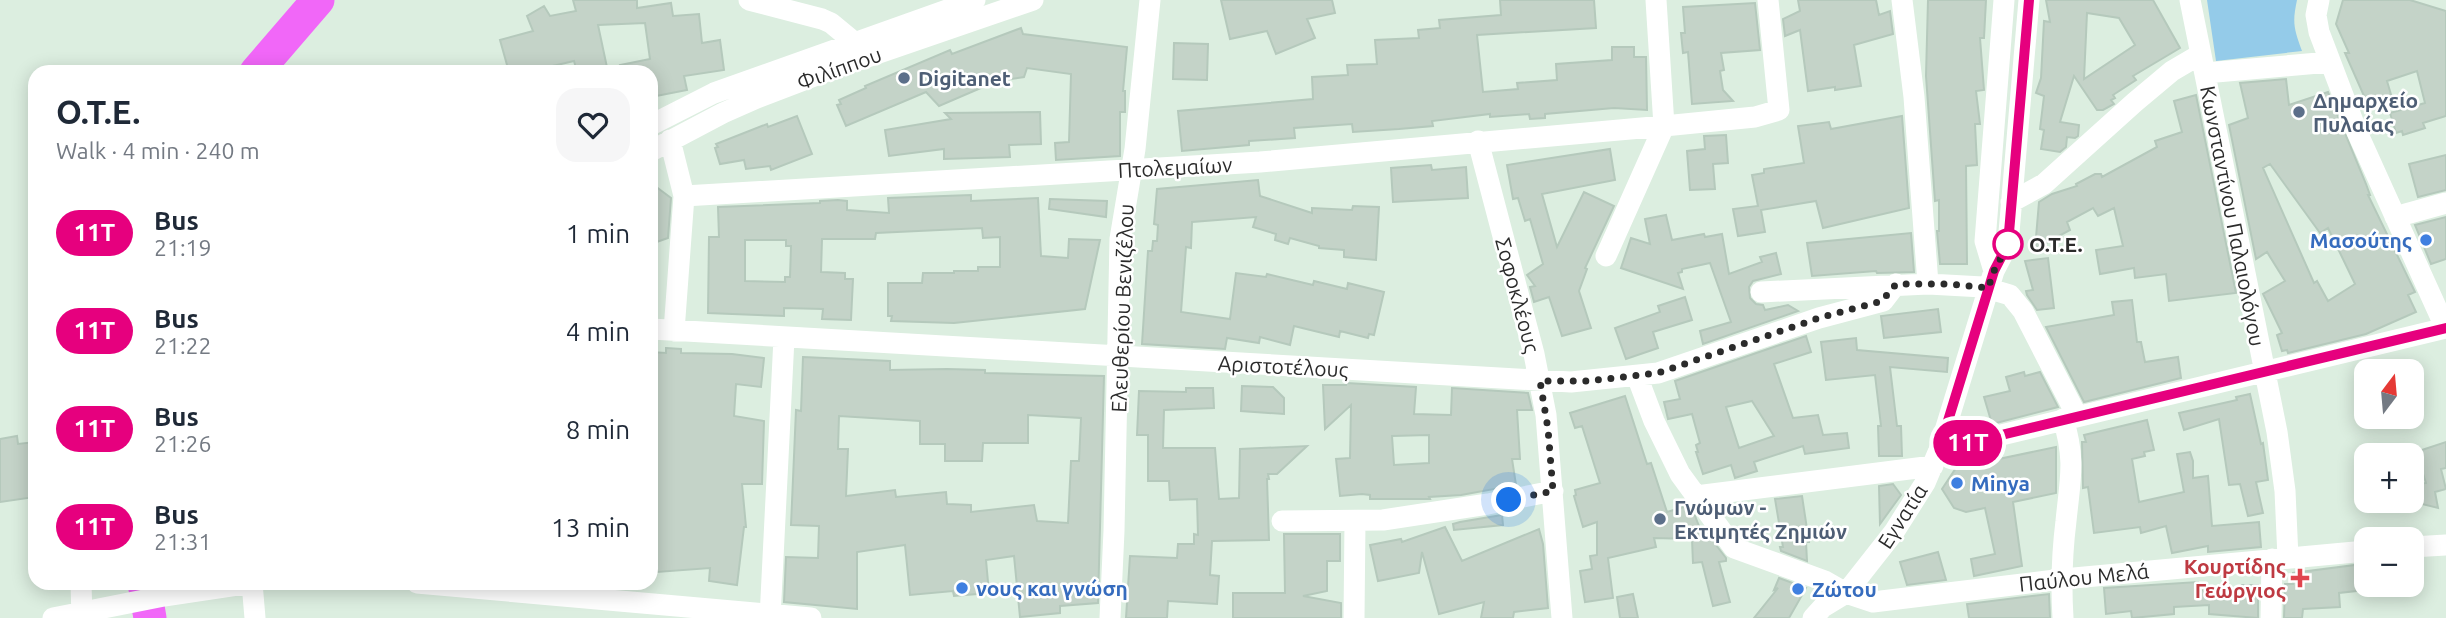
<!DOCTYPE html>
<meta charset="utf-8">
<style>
body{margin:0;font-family:Ubuntu,sans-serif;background:#f6f6f7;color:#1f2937;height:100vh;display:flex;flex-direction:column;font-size:26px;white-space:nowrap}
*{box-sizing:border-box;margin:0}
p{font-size:23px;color:#747a83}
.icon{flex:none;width:38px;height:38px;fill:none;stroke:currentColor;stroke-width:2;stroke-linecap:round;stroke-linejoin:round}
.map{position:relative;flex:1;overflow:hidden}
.sheet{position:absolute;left:28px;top:65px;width:630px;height:525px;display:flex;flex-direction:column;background:#fff;border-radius:21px;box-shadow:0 4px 18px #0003}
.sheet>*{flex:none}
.badge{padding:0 14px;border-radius:23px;font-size:24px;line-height:46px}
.needle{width:46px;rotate:16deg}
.controls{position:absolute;left:2354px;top:359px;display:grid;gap:14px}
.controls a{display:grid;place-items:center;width:70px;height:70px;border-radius:14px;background:#fff;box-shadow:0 4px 18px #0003;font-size:35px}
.you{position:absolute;width:35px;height:35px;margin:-18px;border:5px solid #fff;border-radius:50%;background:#1a73e8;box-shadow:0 0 0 10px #1a73e833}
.map>.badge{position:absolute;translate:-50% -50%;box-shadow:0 0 0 4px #fff}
.round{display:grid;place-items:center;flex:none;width:74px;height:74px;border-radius:21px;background:#f6f6f7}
.overview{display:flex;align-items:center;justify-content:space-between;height:119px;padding:0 28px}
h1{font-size:33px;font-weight:700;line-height:52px}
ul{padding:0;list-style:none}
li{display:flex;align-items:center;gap:21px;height:98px;padding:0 28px}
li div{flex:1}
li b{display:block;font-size:26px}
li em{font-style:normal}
li .badge{min-width:77px;font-weight:700;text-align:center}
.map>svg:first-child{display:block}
.green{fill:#94cbe9}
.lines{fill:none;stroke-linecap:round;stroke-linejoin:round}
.river{stroke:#f167f8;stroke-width:33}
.building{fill:#c4d3c8;stroke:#b5c9bc;stroke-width:2;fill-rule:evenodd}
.minor{stroke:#fff;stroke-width:21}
.line-casing{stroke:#fff;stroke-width:16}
.line{stroke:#e6007e;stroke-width:10}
.walk{stroke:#2b2b2b;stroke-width:7;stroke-dasharray:0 12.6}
.service-dot{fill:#5c6f8a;stroke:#fff;stroke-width:2.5}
.shop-dot{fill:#3f7fe0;stroke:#fff;stroke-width:2.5}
.stop-dot{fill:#fff;stroke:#e6007e;stroke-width:3.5}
.health-dot{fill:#e0444e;stroke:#fff;stroke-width:2.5}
.labels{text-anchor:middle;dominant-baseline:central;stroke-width:5;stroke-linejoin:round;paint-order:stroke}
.street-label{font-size:21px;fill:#2b2b2b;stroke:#fff}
.service-label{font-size:21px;font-weight:bold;fill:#4e5e75;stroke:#fff;text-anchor:start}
.shop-label{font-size:21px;font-weight:bold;fill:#366cbe;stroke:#fff;text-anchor:start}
.stop-label{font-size:21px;font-weight:bold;fill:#2b2b2b;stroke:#fff;text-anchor:start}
.health-label{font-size:21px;font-weight:bold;fill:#be3a42;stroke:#fff;text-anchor:end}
</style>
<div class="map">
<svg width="2446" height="618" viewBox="0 0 2446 618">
<rect width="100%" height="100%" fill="#dceee0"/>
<path class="green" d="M2207,0H2297C2292,23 2294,29 2302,51L2216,61Z"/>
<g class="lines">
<path class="river" d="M256,72L318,0
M144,583L150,618"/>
</g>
<path class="building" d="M573,0H637V8L671,3L673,16L699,14L702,43L720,40L724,70L684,76L687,90L651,97V72H621L620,65L650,59L645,23L598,25L608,72H577L574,61L544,68L545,72H509L500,40L533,31L527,16L544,6L550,16L576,11Z
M1221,0H1332L1335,13L1307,19L1315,38L1276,54L1267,31L1230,39Z
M1500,0H1594L1596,28L1477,35L1483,92L1518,89L1517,83L1557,80L1556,64L1612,60V47H1634V57H1646L1647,110L1614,108L1545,114V118L1530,119L1529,114L1490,117V114L1432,121L1433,126L1399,129L1353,132L1352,124L1294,128L1295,138L1249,141V145L1182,151L1178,111L1313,99L1312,77L1348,75L1347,65L1377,64L1375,40L1419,38L1418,30L1440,28L1439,20L1501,15Z
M1798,0H1876L1879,15L1890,11L1893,34L1854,45L1861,86L1835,90V87L1808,91L1800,30L1785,36L1783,19L1800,11Z
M1928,0H1986L1984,38H1980L1984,90L1976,91L1980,124H1975L1977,165L1966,166L1967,264H1940L1937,231H1939V200L1935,201L1926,76Z
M2046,0H2153L2180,48L2133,76L2136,80L2113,95L2115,98L2111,100L2114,104L2103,110H2097L2074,76L2060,122L2079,125L2078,136L2075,138L2067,137L2066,147L2060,152L2041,149L2044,130L2040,129L2044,96L2036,93L2041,78L2044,21L2050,22ZM2087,13L2119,18L2135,45L2084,79Z
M2343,0H2410L2446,11V116L2423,123L2425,128L2403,135L2402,131L2396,133L2390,113L2425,103L2417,71L2387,81L2392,98L2368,105L2345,53H2349L2336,24Z
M1755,3L1760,50L1721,53L1724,70L1720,71L1723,90L1733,101L1692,104L1688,52L1683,53L1681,33H1685L1683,7Z
M1021,28L1023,34L1127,47L1123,91H1125V112H1120V156L1056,160L1055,143L1069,142L1071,74L1027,68L1024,77L997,81L939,106L926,92L846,126L837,105L841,104L839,100L866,88L865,86L950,50L952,54Z
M1174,43L1208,44L1207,80L1173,79Z
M2286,79L2289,105L2328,92L2366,184L2370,195H2368L2415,292L2408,295L2416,312L2366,334L2288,353L2287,350L2282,351L2277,335L2282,333L2263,294L2285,281L2267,252L2256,259L2229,125L2248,118L2240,83ZM2270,164L2320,233L2328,228L2355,284L2328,301L2317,281L2314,283L2263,168Z
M2196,95L2236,293L2169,301L2166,274L2135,278L2134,268L2100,274L2096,250L2123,246L2114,208L2098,216L2093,208L2067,222L2070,230L2035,249L2039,202L2052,194L2077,186L2076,184L2095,174H2101L2102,177L2157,147L2155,141L2182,132L2174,101Z
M1040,112L1041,144L1009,145L1010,157L944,159V149L889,156L885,130L951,119L945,113Z
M797,116L812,154L771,170L770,166L746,169L744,160L720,164L715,148L718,147L716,144L767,124L768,127Z
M1902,116L1909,208L1823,228L1816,201L1761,210L1765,232L1738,236L1733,209L1758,206L1752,175L1764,173V169L1804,163L1798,126L1829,122L1831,129Z
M1726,135L1728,163L1713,164L1715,189L1690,190L1687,151L1705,149L1704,136Z
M1610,149L1615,180L1542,194L1557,247L1584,192L1614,206L1585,268L1587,269L1579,291L1591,328L1562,336L1549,297L1534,302L1530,287L1535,286L1527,275L1543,264L1530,219L1525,221L1518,198L1513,199L1507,165Z
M2446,155V190L2418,197L2409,164Z
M1431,165L1432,170L1466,167L1468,198L1393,202L1391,168Z
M1258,180L1260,196L1312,213V208L1352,210L1353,206L1379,207L1376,260L1344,257V250L1319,248V246L1290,238L1288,244L1275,240L1276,234L1253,227L1256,217L1192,222L1191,248L1186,247L1181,312L1230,319L1236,273L1266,277L1267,274L1313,285L1314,281L1347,289L1348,283L1384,292L1374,335L1369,334L1368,338L1340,331L1339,337L1294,326L1290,345L1260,337L1259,343L1227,338L1225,349L1142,344L1148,251H1152L1153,241H1157L1158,225L1154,224L1157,189Z
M651,183L671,198L668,238L651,244Z
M971,195V201L1038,198L1041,256L1068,258L1069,239L1100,240L1085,309L954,323L891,321L892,316H888V283H922L923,273H954V271H978V267H1000V237L983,238L982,228L876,233L875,239H822L821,272L845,273V279H853L851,320L822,319L823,309L784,308V316L708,313L709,237H719L718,207L820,203V201L838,200L847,201V210L889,213L888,198ZM745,240H786V246H791L790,277H785V282L745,281Z
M1050,199L1107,201L1106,217L1049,209Z
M1666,215L1672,240L1704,234L1705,237L1722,234L1729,274L1762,262L1760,257L1776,253L1781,274L1753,281L1749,287L1750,298L1756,304L1763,305L1765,310L1788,305L1798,311L1703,344L1700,331L1731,322L1710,263L1682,269V272L1678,273L1683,289L1621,268L1631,238L1650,244L1645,219Z
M2446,217V259L2431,264L2415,225Z
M1911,233L1914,272L1877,273L1876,271L1812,276L1807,243Z
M2048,258L2054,308L2037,310L2027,295L2026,291L2033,290L2025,261Z
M1685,297L1692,320L1653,332L1658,348L1626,359L1615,328L1660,312L1658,306Z
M2132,300L2137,342H2141L2145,362L2178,357L2181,378L2084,402L2046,327L2114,315L2112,302Z
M1938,309L1941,332L1884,338L1881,316Z
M1806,336L1811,352L1774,364L1793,418L1818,415L1823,435L1847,433L1849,448L1805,454L1803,446L1754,462L1757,471L1735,478L1731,465L1703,474L1696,452H1698L1696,445L1700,443L1692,414L1668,419L1664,402L1680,399L1675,381ZM1752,401L1774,436L1739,448L1726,407Z
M1856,338L1857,350L1948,358L1947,372L1890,367L1897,426H1901L1902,456H1879L1878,426H1881L1875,375L1826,380L1821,342Z
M666,348L681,349V353L732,354L764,358L761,387L736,384L734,416L764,421L762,484H742L746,527H744L737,585L709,581L710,568L657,572L651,497V487H656V451H651V352L666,353Z
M803,357L890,361V370L947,369L985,370V373L1104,376L1098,603L1060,606V613L1020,617L1014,556L986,560L989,593L954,596L953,591L910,595L905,545L857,552V609L784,602L786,557L818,558L819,526L791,525L796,410L801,411ZM1028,415L1081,418L1079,461H1071L1068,523L1037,521L1034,505L971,512V505L947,504L946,492L896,497L895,490L846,496L848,449H838L839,416L920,421V444H945V461H982L983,443H1028Z
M2024,372L2025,376L2040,372L2058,407L1992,424L1984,397L2010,391L2006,377Z
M1346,383L1416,387L1414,414L1451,415L1452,388L1528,393L1532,410H1517L1520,459H1512L1516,485L1461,495L1429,497L1430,499H1370V495L1362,494L1340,496L1336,459L1350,458L1351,405L1325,429L1323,385H1346ZM1429,435V463L1394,465L1392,436Z
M1242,386L1273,387L1284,398V414L1241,411Z
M1186,388H1213L1214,408L1164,410L1163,448H1215L1219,499L1239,498L1240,449L1307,446L1277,474H1268L1269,479H1267L1269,540L1212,541L1210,575L1219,576L1217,604L1168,601L1167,618H1126L1130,556L1177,558L1178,544H1194V534L1198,535L1197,499L1170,500L1169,481H1148V435H1137L1139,391L1186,392Z
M2250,394L2261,444L2263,443L2268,480L2256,482L2263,513L2248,516L2240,484L2229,485L2219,419L2184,430L2179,413L2237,400L2236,397Z
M1625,396L1647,464L1651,463L1667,512L1687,506L1695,516L1703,536H1709L1726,558V561L1719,562L1730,602L1713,606L1702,562L1693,563L1692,539L1654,538L1656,547L1608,558L1613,598L1585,602L1580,571L1592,569L1590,556L1597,555V522L1583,527L1574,496L1576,495L1575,490L1600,483L1582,426L1575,428L1570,413Z
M2147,420L2154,450L2144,452L2145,456L2132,459L2139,502L2184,492L2177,454L2190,452L2193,461V478L2208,476L2212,526L2259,522L2261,547L2208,552V546L2172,553L2166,526L2141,533L2140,527L2094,533L2088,487L2083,488L2082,442H2086L2084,435Z
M17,436L18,444L35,442V497L0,502V439Z
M2446,442V468L2441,469L2446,489L2435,492L2438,508L2410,501L2413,485L2426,483L2416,452Z
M2056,447V493L2013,502L2022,566L1974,576L1971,559L1995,554L1985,508L1966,512L1954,508L1942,489L1956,468Z
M1893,484L1901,495L1880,524L1879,486Z
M1802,496L1809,542H1806L1807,561L1781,551L1780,547H1783L1775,499Z
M1502,515L1503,525L1454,530L1453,524L1460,522Z
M1445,527L1462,561L1539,529L1543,544L1548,608L1514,612L1513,618H1481L1484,602L1439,614L1422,552L1419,573L1378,581L1370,545L1401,539L1402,542Z
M1284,534H1340V561H1327V591L1303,596L1341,603V618H1233V593H1285Z
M1938,552L1946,580L1907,585L1900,562Z
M2363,564L2365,590L2339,593L2340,607L2303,609L2302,618H2284L2285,584H2293V573Z
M1779,578L1806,588L1789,618H1754L1778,588L1774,590Z
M2198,582V590L2242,591V585H2258V618L2209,614V605L2174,607V614L2132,618L2131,611L2106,614L2104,588Z
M1633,594L1638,618H1620L1617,597Z
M2049,594L2050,618H1969L1967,604Z"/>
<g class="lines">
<path class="minor" d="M749,0L822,19L831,23L854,42
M1902,0L1914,97L1928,284
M2190,0L2277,432L2285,491L2288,558
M2319,0L2316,15L2319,32L2357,132L2441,318L2446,324
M2205,73L2330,62
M651,125L714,93L975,0
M670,140L684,196L674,331
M1478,141L1534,354L1546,415L1562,618
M651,151L723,113L757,98L838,67L1033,0
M684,196L1260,162L1664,126L1656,0
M2011,202L2044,184L2135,102L2172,71L2201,54
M2395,217L2446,203
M1606,256L1664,126L1755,117L1779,110L1768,0
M1994,271L1985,241L2004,0
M1761,292L1928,284L1983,287L2010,295L2023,311L2077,416
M651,329L1571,382L1658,373L1819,318L1883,301L1896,284
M1637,376L1654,421L1680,474L1734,548L1825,581L1846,593L1873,602L2063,579L2366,551
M2063,419C2076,460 2070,480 2066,521C2062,553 2061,586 2063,618
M1939,450L2446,328
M1696,496L1933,466
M1282,521L1383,520L1488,504L1553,491
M2412,547L2446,545
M81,583L82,618
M252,583L255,618
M417,583L811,618
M53,618L164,596L251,583
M770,618L784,338
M1110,618L1114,531L1120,239L1135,149L1150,0
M1354,618L1355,521
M1813,618L1823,607L1846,593L1894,532L1925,483L1939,450L1994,271L2008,244L2029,0
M2271,618L2272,559"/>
</g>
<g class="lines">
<g class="line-casing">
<path id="line" d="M2029,0L2008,244L1994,271L1939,450L2446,328"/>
</g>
<use href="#line" class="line"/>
<path class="walk" d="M1509,500L1553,491L1548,429L1540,381H1588L1658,373L1819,318L1882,301L1896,284H1948L1988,288L1994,271L2008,244"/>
</g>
<g class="service-dot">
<circle cx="904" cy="78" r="7"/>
<circle cx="2299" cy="112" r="7"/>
<circle cx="1660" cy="519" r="7"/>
</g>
<g class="shop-dot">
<circle cx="2426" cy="240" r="7"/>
<circle cx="1957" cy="483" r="7"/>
<circle cx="962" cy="588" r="7"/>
<circle cx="1798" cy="589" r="7"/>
</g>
<circle class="stop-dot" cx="2008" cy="244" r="14"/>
<path class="health-dot" d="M2296.5 567.5h7v7h7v7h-7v7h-7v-7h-7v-7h7z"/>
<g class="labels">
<g class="street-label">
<text transform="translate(839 68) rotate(-20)">Φιλίππου</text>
<text transform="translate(1175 167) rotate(-3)">Πτολεμαίων</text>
<text transform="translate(2233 216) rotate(79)">Κωνσταντίνου Παλαιολόγου</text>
<text transform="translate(1518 295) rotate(75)">Σοφοκλέους</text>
<text transform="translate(1122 308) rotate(-88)">Ελευθερίου Βενιζέλου</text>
<text transform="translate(1283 366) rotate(3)">Αριστοτέλους</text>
<text transform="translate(1902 516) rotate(-57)">Εγνατία</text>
<text transform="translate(2084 577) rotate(-6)">Παύλου Μελά</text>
</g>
<g class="service-label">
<text x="918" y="78">Digitanet</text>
<text x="2313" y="100">Δημαρχείο<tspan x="2313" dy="24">Πυλαίας</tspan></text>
<text x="1674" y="507">Γνώμων -<tspan x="1674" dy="24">Εκτιμητές Ζημιών</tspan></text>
</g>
<g class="shop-label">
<text x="2412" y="240" text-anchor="end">Μασούτης</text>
<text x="1971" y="483">Minya</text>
<text x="976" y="588">νους και γνώση</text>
<text x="1812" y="589">Ζώτου</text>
</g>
<g class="stop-label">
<text x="2029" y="244">Ο.Τ.Ε.</text>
</g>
<g class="health-label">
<text x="2286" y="566">Κουρτίδης<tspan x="2286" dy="24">Γεώργιος</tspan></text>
</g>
</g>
</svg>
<div class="controls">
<a><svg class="needle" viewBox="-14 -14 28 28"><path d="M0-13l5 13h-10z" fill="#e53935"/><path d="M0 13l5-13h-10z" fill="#747a83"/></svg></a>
<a>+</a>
<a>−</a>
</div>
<div class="you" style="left:1509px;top:500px"></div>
<b class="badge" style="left:1968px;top:443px;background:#e6007e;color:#fff">11Τ</b>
<section class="sheet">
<div class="overview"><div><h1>Ο.Τ.Ε.</h1><p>Walk · 4 min · 240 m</p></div><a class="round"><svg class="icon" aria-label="heart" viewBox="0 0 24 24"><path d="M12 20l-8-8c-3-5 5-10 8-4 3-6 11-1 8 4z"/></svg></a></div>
<ul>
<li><span class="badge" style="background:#e6007e;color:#fff">11Τ</span><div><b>Bus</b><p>21:19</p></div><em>1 min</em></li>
<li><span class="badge" style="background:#e6007e;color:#fff">11Τ</span><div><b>Bus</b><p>21:22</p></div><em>4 min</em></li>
<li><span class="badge" style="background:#e6007e;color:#fff">11Τ</span><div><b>Bus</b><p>21:26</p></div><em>8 min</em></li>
<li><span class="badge" style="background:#e6007e;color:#fff">11Τ</span><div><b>Bus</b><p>21:31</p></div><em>13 min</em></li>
</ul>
</section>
</div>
